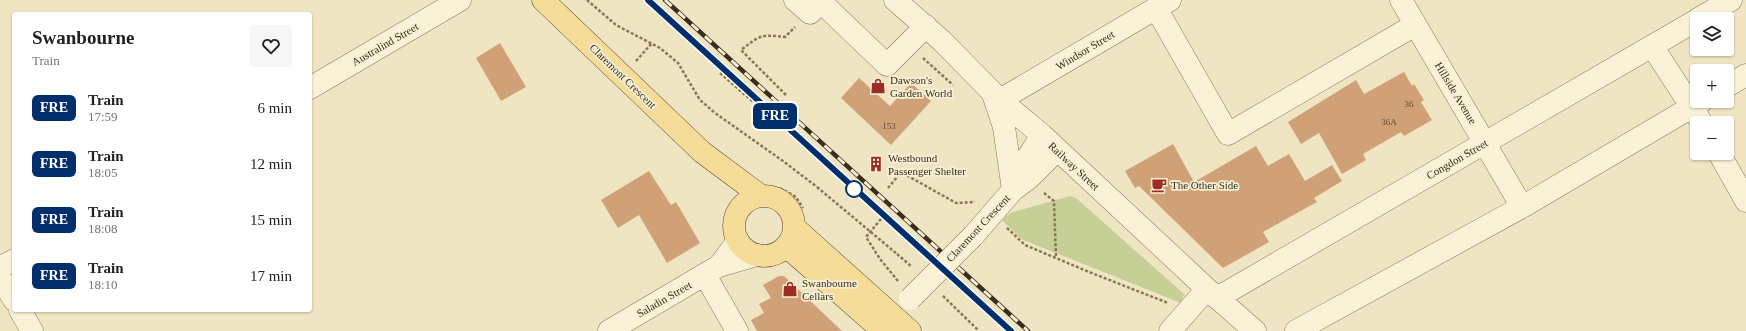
<!DOCTYPE html>
<meta charset="utf-8">
<style>
body{margin:0;font-family:"Times New Roman",serif;background:#f6f6f6;color:#202124;height:100vh;display:flex;flex-direction:column;font-size:15px;white-space:nowrap}
*{box-sizing:border-box;margin:0}
p{font-size:13px;color:#757577}
.icon{flex:none;width:22px;height:22px;fill:none;stroke:currentColor;stroke-width:2;stroke-linecap:round;stroke-linejoin:round}
.map{position:relative;flex:1;overflow:hidden}
.drawer{position:absolute;left:12px;top:12px;width:300px;height:300px;display:flex;flex-direction:column;background:#fff;border-radius:4px;box-shadow:0 1px 3px #0004}
.drawer>*{flex:none}
.badge{padding:0 8px;border-radius:6px;font-size:14px;line-height:26px}
.fabs{position:absolute;left:1690px;top:12px;display:grid;gap:8px}
.fabs a{display:grid;place-items:center;width:44px;height:44px;border-radius:4px;background:#fff;box-shadow:0 1px 3px #0004;font-size:20px}
.map>.badge{position:absolute;translate:-50% -50%;box-shadow:0 0 0 2px #fff}
.round{display:grid;place-items:center;flex:none;width:42px;height:42px;border-radius:4px;background:#f6f6f6}
.head{display:flex;align-items:center;justify-content:space-between;height:68px;padding:0 20px}
h1{font-size:19px;font-weight:700;line-height:30px}
ul{padding:0;list-style:none}
li{display:flex;align-items:center;gap:12px;height:56px;padding:0 20px}
li div{flex:1}
li b{display:block;font-size:15px}
li em{font-style:normal}
li .badge{min-width:44px;font-weight:700;text-align:center}
.map>svg:first-child{display:block}
.green{fill:#c5cf96}
.building{fill:#d0a177}
.lines{fill:none;stroke-linecap:round;stroke-linejoin:round}
.minor-casing{stroke:#8b7658;stroke-width:23}
.major-casing{stroke:#59442d;stroke-width:23}
.path{stroke:#8b7658;stroke-width:2.5;stroke-dasharray:3 2;stroke-linecap:butt}
.minor{stroke:#faf2d6;stroke-width:22}
.major{stroke:#f5dd99;stroke-width:22}
.rail-casing{stroke:#3a2d1d;stroke-width:4.5}
.rail{stroke:#f7efd3;stroke-width:3;stroke-dasharray:9;stroke-linecap:butt}
.minor-bridge-casing{stroke:#8b7658;stroke-width:23;stroke-linecap:butt}
.path-bridge{stroke:#8b7658;stroke-width:2.5;stroke-dasharray:3 2;stroke-linecap:butt}
.minor-bridge{stroke:#faf2d6;stroke-width:22}
.line-casing{stroke:#fff;stroke-width:9}
.line{stroke:#002f6c;stroke-width:6}
.stop-dot{fill:#fff;stroke:#002f6c;stroke-width:2}
.labels{text-anchor:middle;dominant-baseline:central;stroke-width:3.5;stroke-linejoin:round;paint-order:stroke}
.number-label{font-size:9px;fill:#604a34}
.street-label{font-size:11px;fill:#3a2d1d;stroke:#f7efd3}
.poi-label{font-size:11px;fill:#3a2d1d;stroke:#f7efd3;text-anchor:start}
</style>
<div class="map">
<svg width="1746" height="331" viewBox="0 0 1746 331">
<rect width="100%" height="100%" fill="#f0e5c3"/>
<path class="green" d="M1070,196L1076,198L1184,294L1181,303L1021,239L1002,220L1010,213Z"/>
<path class="building" d="M500,43L526,87L501,101L476,58Z
M1404,72L1412,86L1414,84L1424,100L1421,102L1432,120L1404,136L1401,132L1363,154L1366,160L1342,174L1319,133L1301,144L1288,122L1356,80L1364,94Z
M859,78L890,106L911,83L931,101L891,145L841,98Z
M1173,144L1194,182L1256,146L1268,166L1289,154L1305,181L1332,165L1342,181L1314,198L1317,202L1263,232L1269,242L1223,268L1139,186L1135,188L1125,171Z
M649,171L671,205L676,202L700,243L667,263L639,215L618,228L601,200Z
M779,276H784L842,331H757L751,320L764,313L759,304L771,298L763,285Z"/>
<g class="lines">
<g class="minor-casing">
<path id="minor" d="M795,0L810,13L823,0
M895,0L942,41L1000,100L1042,135L1207,289L1255,331
M1401,0L1522,207
M821,2L887,65L926,26
M1156,8L1228,134L1415,25
M1698,19L1731,0
M1652,46L1702,123
M1727,86L1746,75
M310,88L460,0
M993,94L1004,127L1013,190
M1000,100L1170,0
M1719,153L1746,201
M1016,180L1019,171L1042,135
M973,236L1013,190L1029,178L1057,150
M719,266L738,241
M0,268L14,260
M705,275L737,331
M0,276L14,300
M1217,298L1697,20
M20,310L32,331
M609,331L719,266L757,255
M1170,331L1207,289
M1296,331L1522,207L1702,101"/>
</g>
<g class="major-casing">
<path id="major" d="M543,0L702,152L761,196
M734 226a30 30 0 1 1 60 0a30 30 0 1 1-60 0Z
M794,227L910,331
M786,246L883,331"/>
</g>
<path class="path" d="M587,0L616,25L660,48L678,63L700,100L715,113L783,161L817,187
M923,58L953,85
M636,61L652,43
M720,73L768,115
M786,95L741,50C761,35 760,34 785,37L795,27
M780,188L796,197L803,208
M888,188L903,170L908,176L956,203L975,202
M1044,193L1054,201L1056,258
M881,219L866,237L880,259L898,281
M1007,228L1025,245L1089,272L1168,303
M897,254L912,267
M943,296L979,331"/>
<use href="#minor" class="minor"/>
<use href="#major" class="major"/>
<g class="rail-casing">
<path id="rail" d="M648,0L1011,331
M665,0L1028,331"/>
</g>
<use href="#rail" class="rail"/>
<g class="minor-bridge-casing">
<path id="minor-bridge" d="M910,299L973,236"/>
</g>
<path class="path-bridge" d="M817,187L897,254"/>
<use href="#minor-bridge" class="minor-bridge"/>
</g>
<g class="lines">
<g class="line-casing">
<path id="line" d="M648,0L1011,331"/>
</g>
<use href="#line" class="line"/>
</g>
<defs>
<g id="shop-bare" transform="scale(1.2)"><path d="M-5-2.5h2.3a2.7 3.5 0 0 1 5.4 0H5L5.5 6h-11ZM-1.5-2.5h3a1.5 2.3 0 0 0-3 0Z" fill="#9d2c26" stroke="#f7efd3" stroke-width="2.5" paint-order="stroke"/></g>
<g id="building-bare" transform="scale(1.2)"><path d="M-4-6H4V6H1V3H-1V6H-4ZM-2.5-4.3h1.7v1.8h-1.7ZM.8-4.3h1.7v1.8H.8ZM-2.5-1h1.7V.8h-1.7ZM.8-1h1.7V.8H.8Z" fill="#9d2c26" stroke="#f7efd3" stroke-width="2.5" paint-order="stroke"/></g>
<g id="cafe-bare" transform="scale(1.2)"><path d="M-5.5-4.5H6V0H3Q3 3.5 0 3.5H-2.5Q-5.5 3.5-5.5 0ZM3-3.2v2h1.7v-2ZM-6 4.5H4V6H-6Z" fill="#9d2c26" stroke="#f7efd3" stroke-width="2.5" paint-order="stroke"/></g>
</defs>
<g fill-rule="evenodd">
<use href="#shop-bare" x="878" y="86"/>
<use href="#building-bare" x="876" y="164"/>
<use href="#cafe-bare" x="1159" y="185"/>
<use href="#shop-bare" x="790" y="289"/>
</g>
<circle class="stop-dot" cx="854" cy="189" r="8"/>
<g class="labels">
<g class="number-label">
<text x="1409" y="104">36</text>
<text x="1389" y="122">36A</text>
<text x="889" y="126">153</text>
</g>
<g class="street-label">
<text transform="translate(385 44) rotate(-30)">Australind Street</text>
<text transform="translate(1085 50) rotate(-31)">Windsor Street</text>
<text transform="translate(623 76) rotate(44)">Claremont Crescent</text>
<text transform="translate(1456 93) rotate(59)">Hillside Avenue</text>
<text transform="translate(1457 159) rotate(-30)">Congdon Street</text>
<text transform="translate(1074 166) rotate(43)">Railway Street</text>
<text transform="translate(978 228) rotate(-47)">Claremont Crescent</text>
<text transform="translate(664 299) rotate(-30)">Saladin Street</text>
</g>
<g class="poi-label">
<text x="890" y="80">Dawson's<tspan x="890" dy="13">Garden World</tspan></text>
<text x="888" y="158">Westbound<tspan x="888" dy="13">Passenger Shelter</tspan></text>
<text x="1171" y="185">The Other Side</text>
<text x="802" y="283">Swanbourne<tspan x="802" dy="13">Cellars</tspan></text>
</g>
</g>
</svg>
<div class="fabs">
<a><svg class="icon" aria-label="layers" viewBox="0 0 24 24"><path d="M12 4l9 5-9 5-9-5zM3 14l9 5 9-5"/></svg></a>
<a>+</a>
<a>−</a>
</div>
<b class="badge" style="left:775px;top:116px;background:#002f6c;color:#fff">FRE</b>
<section class="drawer">
<div class="head"><div><h1>Swanbourne</h1><p>Train</p></div><a class="round"><svg class="icon" aria-label="heart" viewBox="0 0 24 24"><path d="M12 20l-8-8c-3-5 5-10 8-4 3-6 11-1 8 4z"/></svg></a></div>
<ul>
<li><span class="badge" style="background:#002f6c;color:#fff">FRE</span><div><b>Train</b><p>17:59</p></div><em>6 min</em></li>
<li><span class="badge" style="background:#002f6c;color:#fff">FRE</span><div><b>Train</b><p>18:05</p></div><em>12 min</em></li>
<li><span class="badge" style="background:#002f6c;color:#fff">FRE</span><div><b>Train</b><p>18:08</p></div><em>15 min</em></li>
<li><span class="badge" style="background:#002f6c;color:#fff">FRE</span><div><b>Train</b><p>18:10</p></div><em>17 min</em></li>
</ul>
</section>
</div>
